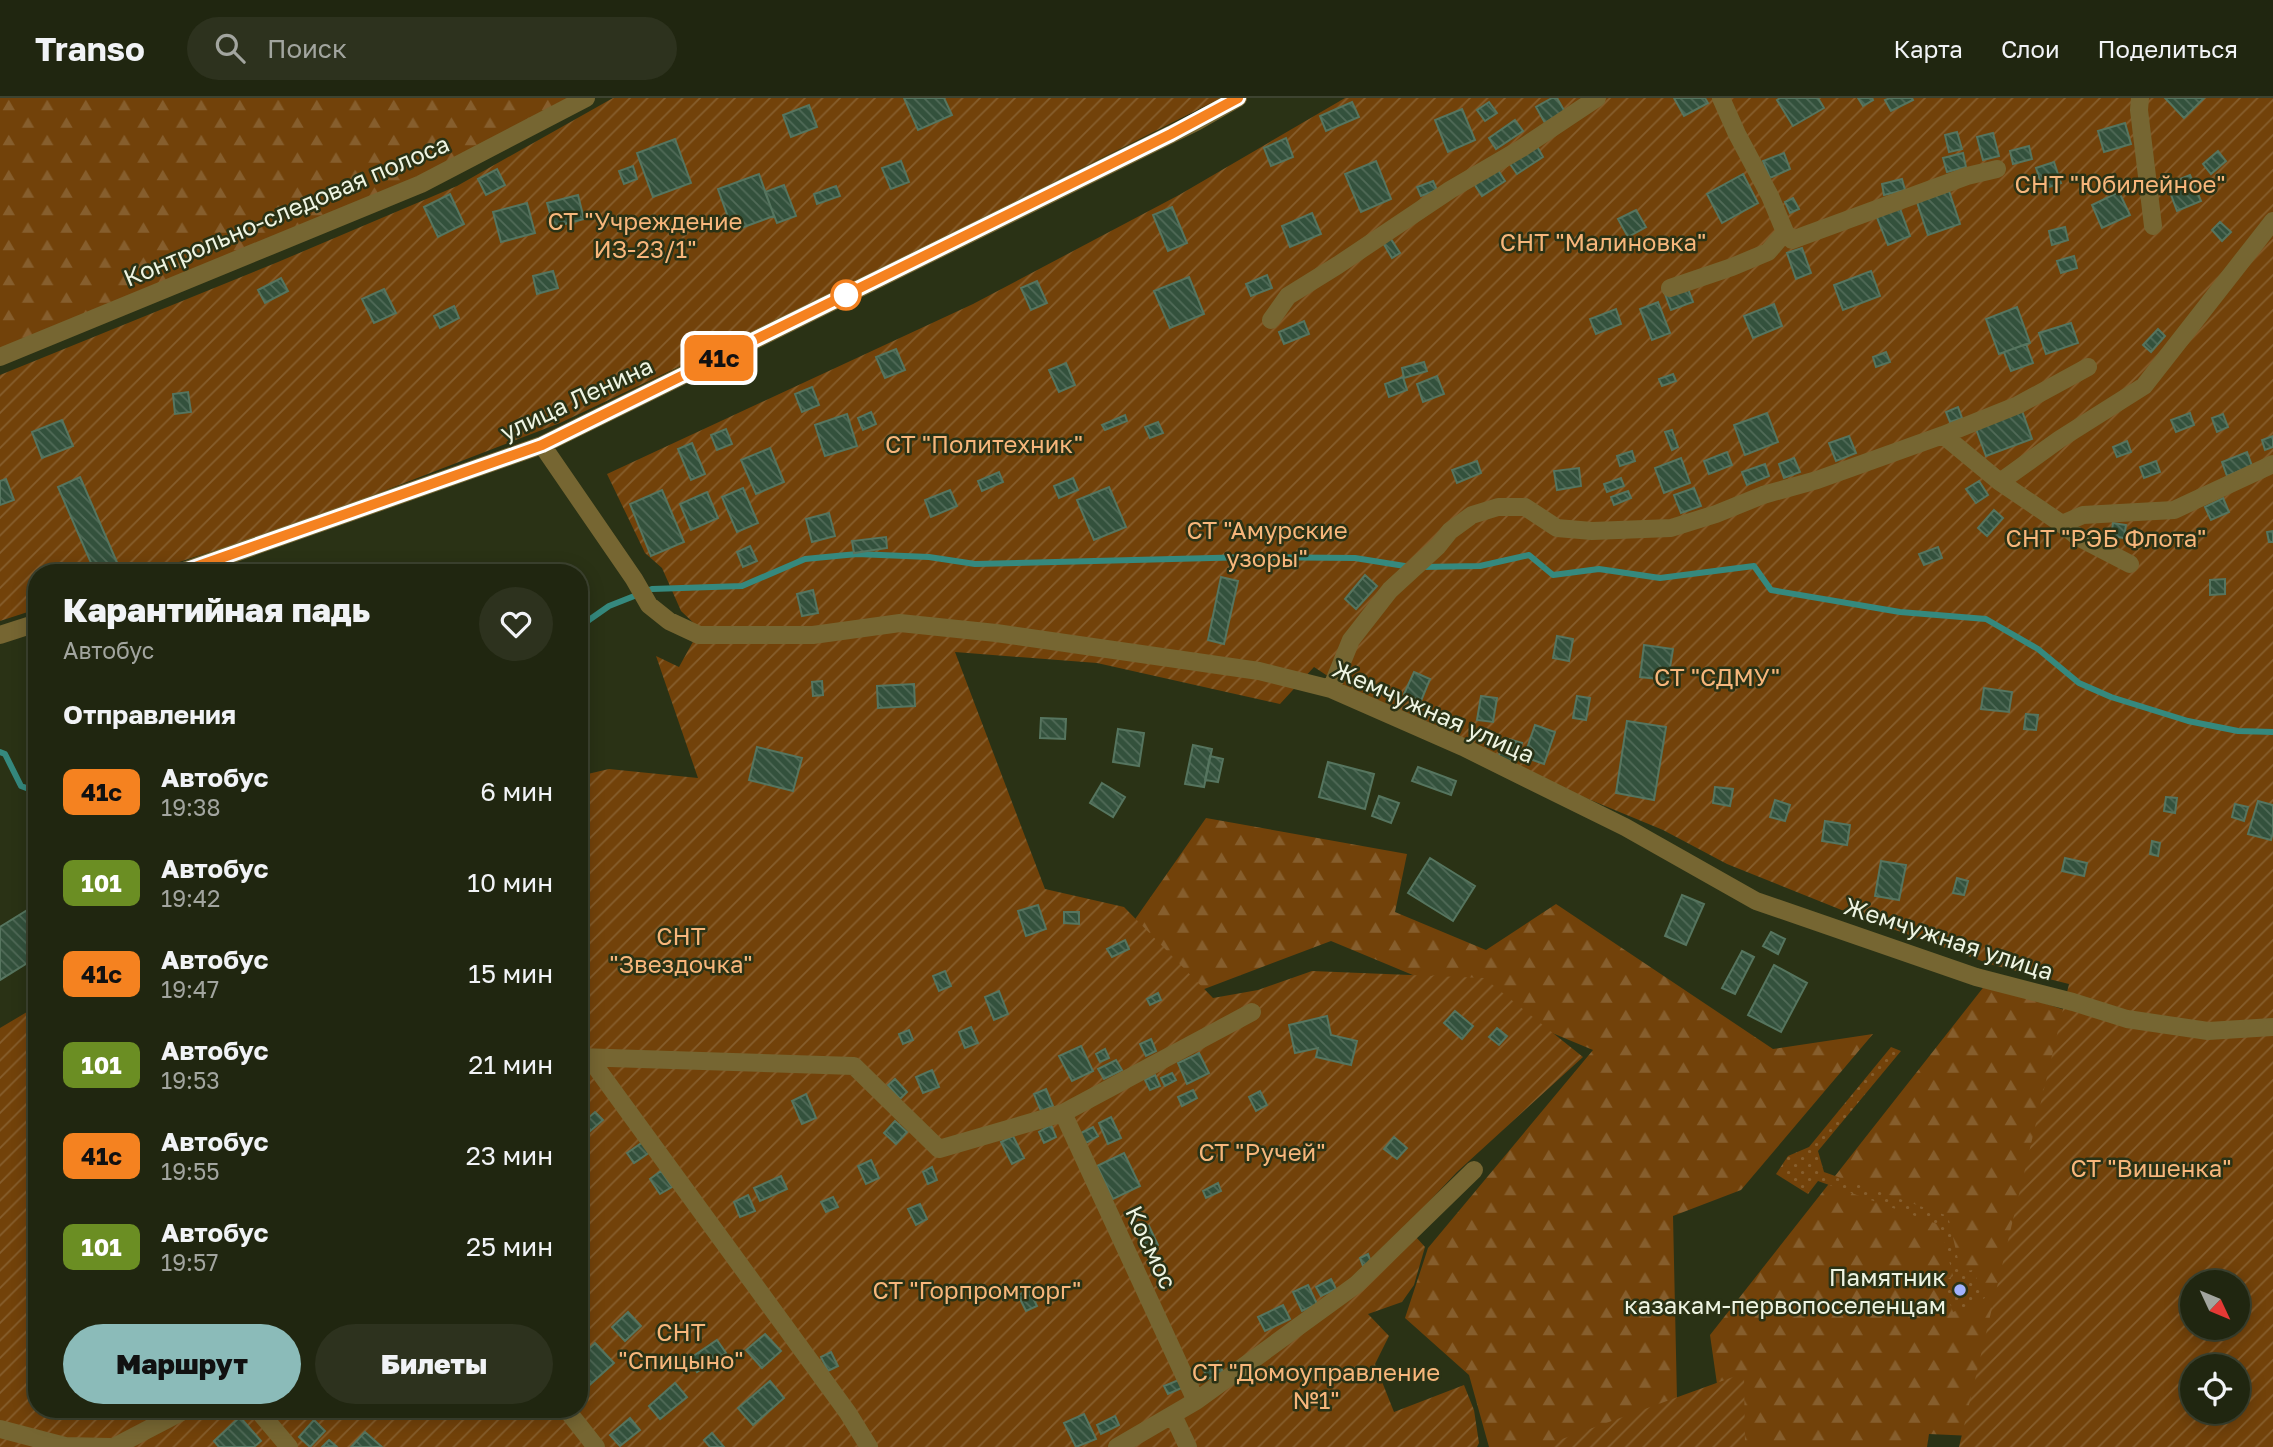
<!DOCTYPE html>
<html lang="ru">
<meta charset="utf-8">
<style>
body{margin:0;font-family:"Golos Text",sans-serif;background:#2d321e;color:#f1f3f6;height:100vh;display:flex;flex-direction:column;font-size:26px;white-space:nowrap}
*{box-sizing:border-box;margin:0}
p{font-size:23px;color:#a2a59f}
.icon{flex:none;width:38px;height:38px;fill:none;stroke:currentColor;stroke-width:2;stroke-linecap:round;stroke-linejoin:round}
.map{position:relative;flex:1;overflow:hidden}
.side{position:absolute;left:28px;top:466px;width:560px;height:854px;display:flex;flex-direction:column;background:#202610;border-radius:28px;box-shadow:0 4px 18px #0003,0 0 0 2px #3d4330}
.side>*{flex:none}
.badge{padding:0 14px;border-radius:10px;font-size:24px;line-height:46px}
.needle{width:46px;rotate:134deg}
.buttons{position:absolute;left:2180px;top:1172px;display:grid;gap:14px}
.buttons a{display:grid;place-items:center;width:70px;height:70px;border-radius:50%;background:#202610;box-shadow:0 4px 18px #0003,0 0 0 2px #3d4330;font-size:35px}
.map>.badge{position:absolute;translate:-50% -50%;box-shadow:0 0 0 4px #fff}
h2{padding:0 35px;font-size:26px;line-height:63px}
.round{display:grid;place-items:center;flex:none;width:74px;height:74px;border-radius:37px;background:#2d321e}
.summary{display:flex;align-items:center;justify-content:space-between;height:119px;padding:0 35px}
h1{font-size:33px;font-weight:800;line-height:52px}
.primary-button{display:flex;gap:14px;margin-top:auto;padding:14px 35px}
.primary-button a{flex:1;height:80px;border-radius:42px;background:#8bbbb9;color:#111;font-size:28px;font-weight:800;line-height:80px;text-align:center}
.primary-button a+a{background:#2d321e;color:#f1f3f6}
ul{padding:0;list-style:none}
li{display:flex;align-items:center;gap:21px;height:91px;padding:0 35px}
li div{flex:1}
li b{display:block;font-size:26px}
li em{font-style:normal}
li .badge{min-width:77px;font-weight:700;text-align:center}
header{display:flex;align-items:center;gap:42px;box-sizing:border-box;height:98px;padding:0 35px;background:#202610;border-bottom:2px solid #3d4330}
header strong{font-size:33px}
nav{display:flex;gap:38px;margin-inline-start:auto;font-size:24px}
.search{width:490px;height:63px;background:#2d321e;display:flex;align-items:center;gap:18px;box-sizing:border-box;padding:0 24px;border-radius:38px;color:#a2a59f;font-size:26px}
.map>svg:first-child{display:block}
.forest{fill:url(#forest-firs);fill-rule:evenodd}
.park{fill:url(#park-dots)}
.garden{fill:url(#garden-furrows);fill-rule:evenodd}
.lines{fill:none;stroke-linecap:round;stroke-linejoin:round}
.stream{stroke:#35897e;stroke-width:6}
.building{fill:url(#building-back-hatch);stroke:#56755f;stroke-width:2}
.minor{stroke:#766632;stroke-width:18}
.line-casing{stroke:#fff;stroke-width:16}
.line{stroke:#f58220;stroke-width:10}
.stop-dot{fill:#fff;stroke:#f58220;stroke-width:3.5}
.poi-dot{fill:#a2b2fd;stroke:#2a3215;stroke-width:2.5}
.labels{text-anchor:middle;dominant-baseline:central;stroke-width:5;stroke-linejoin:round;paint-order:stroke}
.park-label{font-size:24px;fill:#f7b67b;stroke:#2a3215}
.street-label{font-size:24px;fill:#eef4e2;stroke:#2a3215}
.poi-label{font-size:24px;fill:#eef4e2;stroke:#2a3215;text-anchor:end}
</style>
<header>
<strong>Transo</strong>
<div class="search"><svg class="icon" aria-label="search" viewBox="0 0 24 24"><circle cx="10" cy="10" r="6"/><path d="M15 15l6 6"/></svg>Поиск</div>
<nav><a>Карта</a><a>Слои</a><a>Поделиться</a></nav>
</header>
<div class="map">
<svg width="2273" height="1349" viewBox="0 0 2273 1349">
<defs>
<pattern id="forest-firs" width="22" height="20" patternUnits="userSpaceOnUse" patternTransform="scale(1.75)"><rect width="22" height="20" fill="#72420a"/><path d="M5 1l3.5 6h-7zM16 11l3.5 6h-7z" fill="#865e2d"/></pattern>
<pattern id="park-dots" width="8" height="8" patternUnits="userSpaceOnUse" patternTransform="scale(1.75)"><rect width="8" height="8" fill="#72420a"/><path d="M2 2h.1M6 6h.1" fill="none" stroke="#865e2d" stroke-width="1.8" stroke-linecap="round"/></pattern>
<pattern id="garden-furrows" width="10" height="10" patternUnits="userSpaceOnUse" patternTransform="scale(1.75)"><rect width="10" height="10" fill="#72420a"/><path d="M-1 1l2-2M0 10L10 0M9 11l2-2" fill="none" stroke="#865e2d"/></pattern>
<pattern id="building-back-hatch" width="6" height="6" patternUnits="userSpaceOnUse" patternTransform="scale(1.75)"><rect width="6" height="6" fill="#33513c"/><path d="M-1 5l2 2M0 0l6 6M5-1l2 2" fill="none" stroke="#516b58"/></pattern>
</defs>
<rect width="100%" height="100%" fill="#2a3215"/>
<path class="forest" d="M0,0H573L371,104L0,253Z
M1206,720L1407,756L1395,814L1486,852L1556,806L1773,951L1873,936L1741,1092L1673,1118L1678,1347L1664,1349H1489L1469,1277L1405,1220L1428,1150L1593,952L1331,843L1178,901L1131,827Z
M1986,886L2241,970L2273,1349H2221L1929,1336L1927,1349H1726L1710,1237ZM2193,1185H2238V1230H2193ZM2193,1269H2238V1314H2193Z"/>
<path class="park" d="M1891,949L1901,953L1818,1053L1824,1074L1948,1118L1961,1174L1973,1172L1985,1200L1953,1214L1942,1184L1953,1178L1940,1127L1818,1083L1808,1096L1776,1076L1788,1058L1809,1049Z"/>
<path class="garden" d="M613,0H1221L822,201L560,325L306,423L148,474H37V511L0,523V277L278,164L457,88Z
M1345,0H2273V1349H1959L2069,886L1993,867L1859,819L1727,766L1663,732L1547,684L1424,622L1346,590L1314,569L1280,606L1097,565L955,554L1045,791L1124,809L1213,900L1258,892L1312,873L1484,880L1583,959L1457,1074L1406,1128L1425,1149L1414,1187L1402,1204L1368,1216L1389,1238L1375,1266L1394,1314L1464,1287L1474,1312L1479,1345L1477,1349H0V930L37,908V1311H579V678L609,671L698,680L656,558L679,569L700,531L681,513L662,470L645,455L607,376L973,206L1179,97ZM2193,1185H2238V1230H2193ZM2193,1269H2238V1314H2193Z
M1744,1275L1745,1349H1540Z"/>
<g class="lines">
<path class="stream" d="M1421,469L1480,468L1529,457L1553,477L1599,471L1660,480L1754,468L1771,492L1900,514L1986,521L2038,551L2079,585L2111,599L2188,623L2238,633L2273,634
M579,529L609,508L652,491L742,488L805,461L857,456L929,459L975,466L1251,459L1355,460L1411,469
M0,654L5,656L21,688L37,694"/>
</g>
<path class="building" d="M904,0H944L952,17L918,32Z
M1552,0H1557L1565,14L1545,25L1536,9Z
M1674,0H1705L1708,5L1684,18Z
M1780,0H1818L1824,10L1793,28L1777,2Z
M1858,0H1872L1873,2L1863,8Z
M1890,0H1912L1913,2L1891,13L1885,2Z
M2165,0H2204L2184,20Z
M1352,4L1359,19L1326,33L1320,18Z
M1489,4L1497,15L1485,23L1477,12Z
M809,7L817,29L791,39L783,17Z
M1462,11L1475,42L1448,54L1435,22Z
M1515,22L1523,33L1496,51L1489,40Z
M2125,25L2131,46L2104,54L2098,33Z
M1957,34L1962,51L1949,54L1945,37Z
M1993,35L1999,58L1983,62L1977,39Z
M1286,40L1293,59L1271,68L1264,50Z
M675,41L691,85L653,99L637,55Z
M1535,45L1543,59L1517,76L1508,63Z
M2029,48L2032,61L2013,66L2010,53Z
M2218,53L2226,63L2211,76L2203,66Z
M1784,55L1790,71L1770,80L1763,63Z
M1963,55L1966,69L1947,74L1943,60Z
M901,63L909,84L891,91L882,70Z
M1376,63L1391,101L1361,114L1345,76Z
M2054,64L2061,85L2043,91L2036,70Z
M633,68L637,81L624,86L619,73Z
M1496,69L1505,83L1482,98L1473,84Z
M497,71L505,87L486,97L478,81Z
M759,76L774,118L733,133L718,91Z
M1743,76L1758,105L1722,125L1707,96Z
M2190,77L2201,103L2177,113L2167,86Z
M1902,81L1905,92L1884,97L1882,86Z
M1433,83L1437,92L1421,98L1417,89Z
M784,87L796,118L777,125L765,94Z
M836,88L840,98L817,106L814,96Z
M1949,93L1960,126L1928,137L1917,104Z
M2119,94L2130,117L2102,130L2092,107Z
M450,96L464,126L438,139L424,109Z
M578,97L584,121L554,129L547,105Z
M1793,100L1799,111L1790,115L1785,104Z
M527,105L535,135L501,144L493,114Z
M1899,108L1910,138L1888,147L1876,117Z
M1172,109L1187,145L1168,153L1153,117Z
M1636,112L1646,129L1628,139L1618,121Z
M1312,115L1321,136L1290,149L1282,128Z
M2220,124L2231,134L2222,143L2212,132Z
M2065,129L2068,142L2052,147L2049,133Z
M1389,138L1400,155L1392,160L1382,143Z
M1802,150L1811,175L1796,181L1787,155Z
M2074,158L2077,170L2061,175L2057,163Z
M553,173L558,190L537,196L533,178Z
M1871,173L1880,198L1843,212L1834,187Z
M1267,177L1272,190L1251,198L1246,186Z
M1189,179L1204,216L1170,230L1154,193Z
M281,180L288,193L265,205L258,192Z
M1037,183L1047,205L1031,212L1021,190Z
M1687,188L1693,204L1671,212L1665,196Z
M384,191L396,215L374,225L362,201Z
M1658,204L1670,235L1652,242L1640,211Z
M1774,206L1782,228L1753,240L1744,218Z
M454,208L459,220L440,230L434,218Z
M2017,209L2030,245L1999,256L1986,221Z
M1616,211L1621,226L1596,236L1590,221Z
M1304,223L1309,236L1284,246L1279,234Z
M2071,225L2078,245L2046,256L2039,235Z
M2158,231L2165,238L2151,254L2143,247Z
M2026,246L2033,265L2011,273L2004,254Z
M896,251L905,272L885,280L876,259Z
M1886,254L1890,264L1876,269L1873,259Z
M1424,264L1427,273L1404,280L1402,270Z
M1066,265L1075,287L1059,294L1049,272Z
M1673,276L1676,283L1662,288L1659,281Z
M1437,278L1444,296L1423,304L1417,286Z
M1403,279L1407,292L1389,299L1385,286Z
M812,289L819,307L802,314L795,296Z
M188,294L191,314L175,316L173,296Z
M1958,309L1962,320L1950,324L1946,314Z
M2021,310L2032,341L1986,358L1975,328Z
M871,314L876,326L863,332L858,320Z
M1767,315L1778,344L1745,357L1734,327Z
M2190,315L2194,327L2176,334L2171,322Z
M847,316L857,348L825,358L815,327Z
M2223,316L2228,329L2217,334L2212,320Z
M1125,317L1127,323L1105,332L1102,327Z
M62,322L73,348L42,360L32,334Z
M1158,324L1163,335L1150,340L1145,329Z
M726,331L732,346L717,352L711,337Z
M1672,332L1678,349L1672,352L1665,334Z
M1849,338L1856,355L1836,363L1829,345Z
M2273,338V349L2265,352L2262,342Z
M2127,343L2131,354L2117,359L2113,349Z
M692,345L705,376L691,382L678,351Z
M770,350L784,384L756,396L741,362Z
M1632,353L1635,363L1620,368L1617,358Z
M1727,354L1732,367L1709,376L1704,363Z
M2247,354L2252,368L2227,378L2222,364Z
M1681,360L1690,385L1664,395L1655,370Z
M1794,360L1800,374L1784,380L1779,366Z
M1477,363L1481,375L1457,385L1452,372Z
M2156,363L2160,374L2144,380L2140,369Z
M1765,366L1769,378L1747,387L1742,374Z
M1579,370L1581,388L1557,392L1554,373Z
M999,374L1003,384L982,393L978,383Z
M80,379L119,469L106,474H95L58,389Z
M1073,380L1078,392L1059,400L1054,388Z
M1621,380L1624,388L1607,394L1604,386Z
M6,381L14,402L0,407V383Z
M1979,383L1988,397L1976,405L1966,391Z
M1109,389L1126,429L1094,442L1077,402Z
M743,390L758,425L737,434L722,399Z
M1694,390L1701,408L1681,415L1674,397Z
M662,392L684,444L651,458L630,406Z
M950,392L957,408L931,419L925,402Z
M1628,393L1631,400L1614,407L1611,399Z
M707,394L718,420L691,432L680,406Z
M2223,400L2229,414L2211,422L2205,409Z
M1994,412L2003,420L1987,438L1978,430Z
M829,415L835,438L812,444L806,421Z
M2113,425L2126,427L2124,440L2111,438Z
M2273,433V444H2269L2267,434Z
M886,439L887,450L854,455L852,443Z
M750,448L757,463L743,469L737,454Z
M1938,449L1942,460L1924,467L1919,456Z
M1365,477L1377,488L1356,511L1345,501Z
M1221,479L1238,483L1224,546L1208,542Z
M2225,481V496L2210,497V482Z
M813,492L818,515L802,518L797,496Z
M1557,538L1573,541L1569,563L1553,560Z
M1644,547L1673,551L1668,582L1640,579Z
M1414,574L1430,581L1421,603L1404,596Z
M822,583L823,597L813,598L812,584Z
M914,586L915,608L878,610L877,588Z
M1984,590L2012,594L2009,614L1981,611Z
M1481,598L1497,600L1493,624L1477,622Z
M1577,598L1590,600L1586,622L1573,620Z
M2026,616L2038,617L2036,632L2024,631Z
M1041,620L1066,621L1065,641L1040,640Z
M1627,623L1666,629L1654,702L1616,695Z
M1535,627L1555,634L1544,666L1524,659Z
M1118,631L1144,635L1139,668L1113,664Z
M1505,640L1522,645L1515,666L1498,660Z
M1193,647L1212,651L1204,689L1185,686Z
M757,649L802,660L793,693L749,682Z
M1210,658L1223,661L1218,684L1205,682Z
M1328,664L1374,676L1365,711L1319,699Z
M1418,669L1456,683L1451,697L1412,683Z
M1102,685L1125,699L1113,719L1090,705Z
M1715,689L1733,691L1730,708L1713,705Z
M1379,698L1399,705L1391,725L1372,718Z
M2166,699L2177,700L2175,715L2164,713Z
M1775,702L1790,707L1785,723L1770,719Z
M2258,703L2273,707V734L2271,742L2248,736Z
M2235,706L2248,709L2244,723L2232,719Z
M1825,723L1850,727L1847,747L1822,743Z
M2152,743L2160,745L2158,758L2150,756Z
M1430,760L1475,788L1453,823L1408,795Z
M2065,760L2087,765L2084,778L2062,773Z
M1881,763L1906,767L1899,802L1875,798Z
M1957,780L1968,783L1964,797L1953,795Z
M1682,797L1704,806L1686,847L1665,838Z
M37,806V859L0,882V829Z
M1038,807L1046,831L1026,838L1018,813Z
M1064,814H1079V826L1064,825Z
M1771,834L1785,841L1778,856L1763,848Z
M1125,842L1129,851L1112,859L1107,851Z
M1742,853L1754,859L1735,896L1722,890Z
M1774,867L1807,885L1781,934L1748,917Z
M945,873L951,888L939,893L933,878Z
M999,893L1008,916L994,922L985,899Z
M1158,895L1161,902L1150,907L1147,901Z
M1455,913L1473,928L1462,941L1444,925Z
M1327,918L1331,937L1357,943L1351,967L1316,959L1318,950L1295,955L1289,927Z
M971,929L978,945L965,950L959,934Z
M1497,930L1507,938L1499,947L1489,939Z
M909,932L913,942L903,946L899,936Z
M1151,941L1156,953L1146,958L1140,946Z
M1081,948L1093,973L1072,983L1059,958Z
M1105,951L1109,960L1100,964L1096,956Z
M1199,955L1209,975L1187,986L1178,965Z
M1116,962L1122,972L1104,981L1098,971Z
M932,972L939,989L923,995L916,979Z
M1172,975L1176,982L1165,988L1161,980Z
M1155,977L1160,988L1150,992L1145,982Z
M895,981L907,994L900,1001L888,987Z
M1046,991L1053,1008L1041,1013L1034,996Z
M1193,992L1197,1000L1182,1008L1178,999Z
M1260,993L1267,1007L1256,1013L1249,999Z
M806,996L816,1020L802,1026L792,1003Z
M595,1014L603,1022L587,1036L579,1028Z
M1111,1019L1121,1040L1108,1046L1099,1025Z
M895,1023L907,1034L896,1046L884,1035Z
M1051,1027L1056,1039L1044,1045L1039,1034Z
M1093,1029L1098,1038L1084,1046L1079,1036Z
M1013,1038L1024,1060L1012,1066L1001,1044Z
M1394,1039L1407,1050L1397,1061L1384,1051Z
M643,1044L650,1054L634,1065L627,1055Z
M1124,1055L1140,1088L1113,1101L1097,1068Z
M871,1062L879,1080L866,1086L858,1068Z
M932,1069L937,1082L928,1086L923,1074Z
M661,1073L672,1089L660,1096L650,1081Z
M781,1078L787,1091L760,1103L754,1090Z
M1218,1085L1221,1093L1206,1100L1203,1093Z
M748,1097L755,1113L740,1119L734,1104Z
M833,1099L838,1109L826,1114L821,1104Z
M920,1106L927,1121L916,1127L908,1111Z
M1149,1128L1158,1147L1145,1153L1136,1135Z
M1368,1156L1371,1164L1363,1168L1360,1160Z
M1331,1181L1336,1191L1321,1198L1316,1189Z
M1308,1187L1317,1206L1302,1213L1293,1194Z
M1029,1192L1037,1208L1026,1213L1018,1197Z
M1283,1207L1290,1221L1265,1233L1258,1219Z
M628,1214L641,1228L625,1243L612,1229Z
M765,1236L781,1253L762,1270L746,1252Z
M717,1242L726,1255L697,1274L689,1261Z
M595,1245L614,1265L584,1292L579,1287V1260Z
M831,1254L838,1268L828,1273L821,1259Z
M1218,1263L1223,1274L1208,1281L1203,1271Z
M1181,1281L1184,1289L1168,1296L1164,1288Z
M770,1283L784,1300L753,1327L738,1310Z
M675,1285L687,1299L660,1321L649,1308Z
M126,1311H140L131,1317Z
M1084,1316L1096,1341L1076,1349L1064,1325Z
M1115,1318L1119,1327L1101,1336L1097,1327Z
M240,1319L261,1343L254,1349H219L214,1343Z
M630,1320L640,1332L620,1348L610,1337Z
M314,1322L325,1333L310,1349L299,1339Z
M365,1334L382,1349H351Z
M712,1335L724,1349H710L704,1342Z
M329,1342L336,1348L322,1349Z"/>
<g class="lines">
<path class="minor" d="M2140,0L2139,12L2153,128
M1785,134L1792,142L1967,78L1997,71
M1670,190L1732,169L1768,154L1785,134L1770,98L1737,36L1721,0
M1271,222L1288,198L1338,167L1450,92L1522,50L1597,0
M0,259L421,86L586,0
M1943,337L2000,384L2060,341L2144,288L2273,123
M542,347L634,481L649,507L669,523L699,537H813L900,525L996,535L1259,573L1331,591L1463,649L1625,729L1756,803L1976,879L2073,904L2127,921L2208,933L2273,929
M2000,384L2062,426L2083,417L2174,412L2273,366
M2062,426L2078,439L2130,466
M181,474L542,347L1196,24L1238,0
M0,537L37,525
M1331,591L1351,542L1390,492L1438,448L1450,433L1472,417L1498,409H1525L1557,430L1592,433L1671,430L1716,416L1763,397L1817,382L1943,337L2018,307L2088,269
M579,959L854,968L939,1051L1063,1015L1252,914
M590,961L848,1315L869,1349
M1063,1015L1196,1303
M257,1311L289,1349
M566,1311L596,1349
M1173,1317L1188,1349
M0,1331L65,1348L110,1349
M114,1349L187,1311
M1117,1349L1196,1303L1357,1186L1474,1072"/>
</g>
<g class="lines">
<g class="line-casing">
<path id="line" d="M181,474L542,347L1171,36L1238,0"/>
</g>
<use href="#line" class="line"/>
</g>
<circle class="stop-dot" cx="846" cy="197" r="14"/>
<circle class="poi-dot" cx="1960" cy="1192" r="7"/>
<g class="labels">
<g class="park-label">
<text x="2120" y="85">СНТ "Юбилейное"</text>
<text x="645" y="122">СТ "Учреждение<tspan x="645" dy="28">ИЗ-23/1"</tspan></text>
<text x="1603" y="143">СНТ "Малиновка"</text>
<text x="984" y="345">СТ "Политехник"</text>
<text x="1267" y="431">СТ "Амурские<tspan x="1267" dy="28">узоры"</tspan></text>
<text x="2106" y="439">СНТ "РЭБ Флота"</text>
<text x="1717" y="578">СТ "СДМУ"</text>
<text x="681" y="837">СНТ<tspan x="681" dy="28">"Звездочка"</tspan></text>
<text x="1262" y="1053">СТ "Ручей"</text>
<text x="2151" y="1069">СТ "Вишенка"</text>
<text x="977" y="1191">СТ "Горпромторг"</text>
<text x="681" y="1233">СНТ<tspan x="681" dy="28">"Спицыно"</tspan></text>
<text x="1316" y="1273">СТ "Домоуправление<tspan x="1316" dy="28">№1"</tspan></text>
</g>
<g class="street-label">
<text transform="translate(286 112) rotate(-23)">Контрольно-следовая полоса</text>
<text transform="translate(576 300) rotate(-25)">улица Ленина</text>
<text transform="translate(1434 613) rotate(24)">Жемчужная улица</text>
<text transform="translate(1949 840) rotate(18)">Жемчужная улица</text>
<text transform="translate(1152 1149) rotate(65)">Космос</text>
</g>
<g class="poi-label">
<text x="1946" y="1178">Памятник<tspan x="1946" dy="28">казакам-первопоселенцам</tspan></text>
</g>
</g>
</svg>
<div class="buttons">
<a><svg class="needle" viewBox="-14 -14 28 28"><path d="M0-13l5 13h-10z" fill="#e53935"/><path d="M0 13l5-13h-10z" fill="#a2a59f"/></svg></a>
<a><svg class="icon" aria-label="locate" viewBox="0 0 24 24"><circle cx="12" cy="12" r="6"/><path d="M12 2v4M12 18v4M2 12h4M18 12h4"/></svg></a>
</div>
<b class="badge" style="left:719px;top:260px;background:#f58220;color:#111">41с</b>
<section class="side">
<div class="summary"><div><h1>Карантийная падь</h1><p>Автобус</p></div><a class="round"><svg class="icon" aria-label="heart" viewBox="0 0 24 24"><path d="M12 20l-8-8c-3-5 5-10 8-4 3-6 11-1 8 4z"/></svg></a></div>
<h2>Отправления</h2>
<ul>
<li><span class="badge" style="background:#f58220;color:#111">41с</span><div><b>Автобус</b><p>19:38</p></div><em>6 мин</em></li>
<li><span class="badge" style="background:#6b8e23;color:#fff">101</span><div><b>Автобус</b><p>19:42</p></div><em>10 мин</em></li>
<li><span class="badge" style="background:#f58220;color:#111">41с</span><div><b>Автобус</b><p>19:47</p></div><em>15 мин</em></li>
<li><span class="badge" style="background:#6b8e23;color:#fff">101</span><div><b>Автобус</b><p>19:53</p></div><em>21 мин</em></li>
<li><span class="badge" style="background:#f58220;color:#111">41с</span><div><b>Автобус</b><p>19:55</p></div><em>23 мин</em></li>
<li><span class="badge" style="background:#6b8e23;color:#fff">101</span><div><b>Автобус</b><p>19:57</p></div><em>25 мин</em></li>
</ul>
<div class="primary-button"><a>Маршрут</a><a>Билеты</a></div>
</section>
</div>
